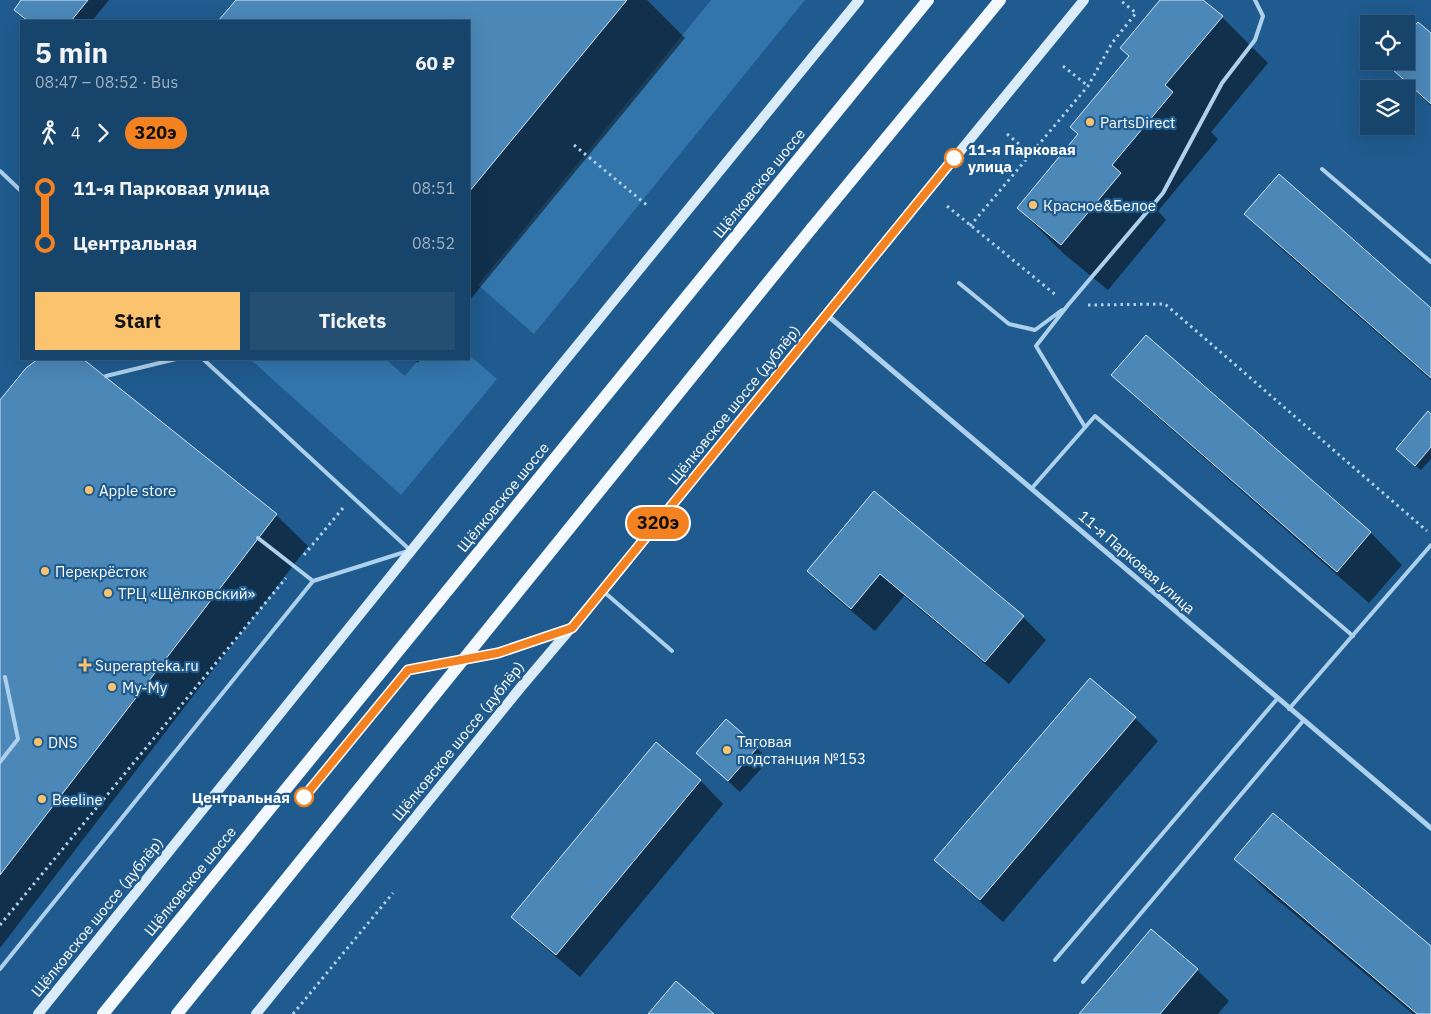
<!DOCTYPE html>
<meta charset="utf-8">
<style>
body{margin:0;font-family:"IBM Plex Sans",sans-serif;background:#244e72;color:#f1f3f6;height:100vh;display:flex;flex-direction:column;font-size:19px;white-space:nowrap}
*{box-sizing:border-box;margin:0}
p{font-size:16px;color:#9eb0c1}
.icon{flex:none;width:28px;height:28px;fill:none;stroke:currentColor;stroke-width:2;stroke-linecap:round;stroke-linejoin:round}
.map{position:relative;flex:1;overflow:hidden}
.panel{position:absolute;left:20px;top:20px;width:450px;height:340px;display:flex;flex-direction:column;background:#17446a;border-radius:0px;box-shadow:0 5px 20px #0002,0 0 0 1px #365c7e}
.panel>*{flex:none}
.badge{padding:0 10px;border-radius:16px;font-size:18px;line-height:32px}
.fabs{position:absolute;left:1360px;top:15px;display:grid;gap:10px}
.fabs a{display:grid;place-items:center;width:55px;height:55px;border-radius:0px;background:#17446a;box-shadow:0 5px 20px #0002,0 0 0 1px #365c7e;font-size:25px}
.map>.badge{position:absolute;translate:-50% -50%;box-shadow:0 0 0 2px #fff}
.legs{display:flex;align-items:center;gap:8px;height:55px;padding:0 15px;font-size:16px}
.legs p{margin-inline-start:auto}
.head{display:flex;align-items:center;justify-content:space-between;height:85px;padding:0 15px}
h1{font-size:28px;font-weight:700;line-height:38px}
.button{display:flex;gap:10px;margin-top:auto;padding:10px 15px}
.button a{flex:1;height:58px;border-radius:0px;background:#fbc36d;color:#111;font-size:20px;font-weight:700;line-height:58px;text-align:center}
.button a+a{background:#244e72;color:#f1f3f6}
ul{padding:0 15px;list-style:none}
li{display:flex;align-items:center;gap:18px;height:55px;font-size:19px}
li i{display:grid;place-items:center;width:8px;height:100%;margin:0 6px;background:currentColor}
li i::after{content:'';width:12px;height:12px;margin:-6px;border:4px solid;border-radius:50%;background:#17446a}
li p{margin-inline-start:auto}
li:first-child i{background:linear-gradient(#0000 50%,currentColor 0)}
li:last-child i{background:linear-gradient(currentColor 50%,#0000 0)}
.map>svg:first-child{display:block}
.green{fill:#3275ab}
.shadow{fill:#0007}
.building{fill:#4b87b7;stroke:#d3e8f9}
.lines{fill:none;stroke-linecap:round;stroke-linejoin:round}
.path{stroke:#add0ed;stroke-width:3;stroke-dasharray:2.5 4;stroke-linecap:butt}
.service{stroke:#add0ed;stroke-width:4}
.minor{stroke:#add0ed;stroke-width:5}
.secondary{stroke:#daebf9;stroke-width:10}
.primary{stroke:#f3f9ff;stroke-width:12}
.primary-bridge{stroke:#f3f9ff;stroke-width:12}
.line-1-casing{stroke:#fff;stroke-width:11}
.line-1{stroke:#f58220;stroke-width:8}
.poi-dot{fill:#fbc36d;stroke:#1f5b8e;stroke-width:2}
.stop-1-dot{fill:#fff;stroke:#f58220;stroke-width:2.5}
.labels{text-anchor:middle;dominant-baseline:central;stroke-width:4.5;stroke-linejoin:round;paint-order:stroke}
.poi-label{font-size:15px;fill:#fff;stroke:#1f5b8e;text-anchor:start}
.stop-label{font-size:15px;font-weight:bold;fill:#fff;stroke:#1f5b8e;text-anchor:start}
.street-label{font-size:15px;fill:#fff;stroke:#1f5b8e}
</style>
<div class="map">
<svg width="1431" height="1014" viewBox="0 0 1431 1014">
<rect width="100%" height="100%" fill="#1f5b8e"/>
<path class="green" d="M711,0H805L534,334L478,285Z
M469,355L497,379L401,495L250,359H385L405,376L419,359H469Z"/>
<path class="shadow" d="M23,0H109L92,21H27L15,10Z
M237,0H647L685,38L469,301V21H220Z
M1162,0H1201L1222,17L1268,63L1211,132L1218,139L1158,211L1166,220L1108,290L1064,254L1018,208L1079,135L1130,57L1121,48Z
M1431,35V106L1384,61H1406Z
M1245,214L1431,309V380L1277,245Z
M1147,337L1371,533L1402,565L1369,603L1145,406L1113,375Z
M40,359H81L276,515L308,546L0,948V402L27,369Z
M413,359H421L418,363Z
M1431,415V459L1421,470L1403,455Z
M874,492L1023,617L1046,640L1009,684L904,596L875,631L831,594L808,571Z
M1135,718L1158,741L1003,922L959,883L936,860Z
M656,744L701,781L723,804L580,977L536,940L513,917Z
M757,748L769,760L740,792L710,765Z
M1235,859L1431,948V1014H1413L1267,891Z
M1197,970L1229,1001L1218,1014H1080Z"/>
<path class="building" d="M21,0H88L71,21H28L14,10Z
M236,0H627L469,192V21H218Z
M1160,0H1203L1223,16L1165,85L1173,92L1112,165L1121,173L1061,245L1017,208L1078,134L1070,127L1129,56L1120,48Z
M1418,22L1431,33V104L1383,61H1406V35Z
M1279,174L1431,308V378L1244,214Z
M1146,335L1371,532L1337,572L1111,375Z
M38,359H83L277,514L0,875V400L26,368Z
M1428,411L1431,414V447L1415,466L1396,449Z
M874,491L1024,616L985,662L880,574L851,609L807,571Z
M1090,678L1136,717L980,900L934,860Z
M726,719L758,747L728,781L696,753Z
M656,742L701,780L556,955L511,917Z
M1273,813L1431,946V1014H1417L1234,859Z
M1151,929L1198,969L1160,1014H1079Z
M676,981L714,1014H648Z"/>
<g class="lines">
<path class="path" d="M1063,66L1088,86
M1007,134L1031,154
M574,145L648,206
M947,206L1057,296
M970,226L1088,86L1112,43L1136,13L1120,0
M1088,305L1165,304L1427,531
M304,555L343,508
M0,925L286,578
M293,1014L393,893"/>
<path class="service" d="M1322,169L1431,262
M0,171L21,191
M959,283L1009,324L1035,330L1062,310
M203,359L410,550
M106,376L176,359
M1085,427L1036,346L1068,305L1163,193L1222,83L1255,40L1263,16L1255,0
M1032,488L1095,416L1353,636
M258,538L313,581
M603,591L672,651
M498,653L564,631
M1289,709L1431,545
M0,762L18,739L5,677
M1055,960L1277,699
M0,969L313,581L408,551
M1083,982L1303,721"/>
<path class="minor" d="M827,315L1431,828"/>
<path class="secondary" d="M38,1014C310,675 583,336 859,0
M256,1014L521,687L610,582L826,315L1084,0"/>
<path class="primary" d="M770,194L928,0
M812,228L1000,0"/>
<path class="primary-bridge" d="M103,1014L770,194
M177,1014L812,228"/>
</g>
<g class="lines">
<g class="line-1-casing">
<path id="line-1" d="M304,797L408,670L498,653L572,628L954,158"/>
</g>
<use href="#line-1" class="line-1"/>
</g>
<g class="poi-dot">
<circle cx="1090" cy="122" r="5"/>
<circle cx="1033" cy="205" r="5"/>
<circle cx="89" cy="490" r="5"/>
<circle cx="45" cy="571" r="5"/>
<circle cx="108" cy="593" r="5"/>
<path d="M82.5 657.5h5v5h5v5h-5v5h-5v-5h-5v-5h5z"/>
<circle cx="112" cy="687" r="5"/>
<circle cx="38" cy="742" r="5"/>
<circle cx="727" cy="750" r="5"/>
<circle cx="42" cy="799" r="5"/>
</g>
<g class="stop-1-dot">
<circle cx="954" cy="158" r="9"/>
<circle cx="304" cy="797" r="9"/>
</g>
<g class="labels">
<g class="poi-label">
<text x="1100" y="122">PartsDirect</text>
<text x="1043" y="205">Красное&amp;Белое</text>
<text x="99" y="490">Apple store</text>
<text x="55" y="571">Перекрёсток</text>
<text x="118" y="593">ТРЦ «Щёлковский»</text>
<text x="95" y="665">Superapteka.ru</text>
<text x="122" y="687">Му-Му</text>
<text x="737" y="741">Тяговая<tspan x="737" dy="17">подстанция №153</tspan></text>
<text x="48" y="742">DNS</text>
<text x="52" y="799">Beeline</text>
</g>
<g class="stop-label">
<text x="968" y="149">11-я Парковая<tspan x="968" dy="17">улица</tspan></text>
<text x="290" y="797" text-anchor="end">Центральная</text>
</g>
<g class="street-label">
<text transform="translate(759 183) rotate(-51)">Щёлковское шоссе</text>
<text transform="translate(734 405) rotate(-51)">Щёлковское шоссе (дублёр)</text>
<text transform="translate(503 497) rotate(-51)">Щёлковское шоссе</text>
<text transform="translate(1137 562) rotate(41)">11-я Парковая улица</text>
<text transform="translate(458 741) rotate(-51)">Щёлковское шоссе (дублёр)</text>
<text transform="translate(190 881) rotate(-51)">Щёлковское шоссе</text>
<text transform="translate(97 917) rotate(-51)">Щёлковское шоссе (дублёр)</text>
</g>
</g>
</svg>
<div class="fabs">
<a><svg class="icon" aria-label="locate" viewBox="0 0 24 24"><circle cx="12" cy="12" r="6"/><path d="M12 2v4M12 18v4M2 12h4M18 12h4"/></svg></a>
<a><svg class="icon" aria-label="layers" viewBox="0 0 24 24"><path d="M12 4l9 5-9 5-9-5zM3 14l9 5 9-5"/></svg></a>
</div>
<b class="badge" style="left:658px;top:523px;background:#f58220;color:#111">320э</b>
<section class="panel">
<div class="head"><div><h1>5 min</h1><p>08:47 – 08:52 · Bus</p></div><b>60 ₽</b></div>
<div class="legs"><svg class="icon" aria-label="walk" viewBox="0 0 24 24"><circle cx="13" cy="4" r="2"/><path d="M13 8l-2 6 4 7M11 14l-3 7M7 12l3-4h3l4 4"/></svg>4<svg class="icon" aria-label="forward" viewBox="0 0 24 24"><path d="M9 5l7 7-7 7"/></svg><b class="badge" style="background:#f58220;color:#111">320э</b></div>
<ul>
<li><i style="color:#f58220"></i><b>11-я Парковая улица</b><p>08:51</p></li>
<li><i style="color:#f58220"></i><b>Центральная</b><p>08:52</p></li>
</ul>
<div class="button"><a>Start</a><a>Tickets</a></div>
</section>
</div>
